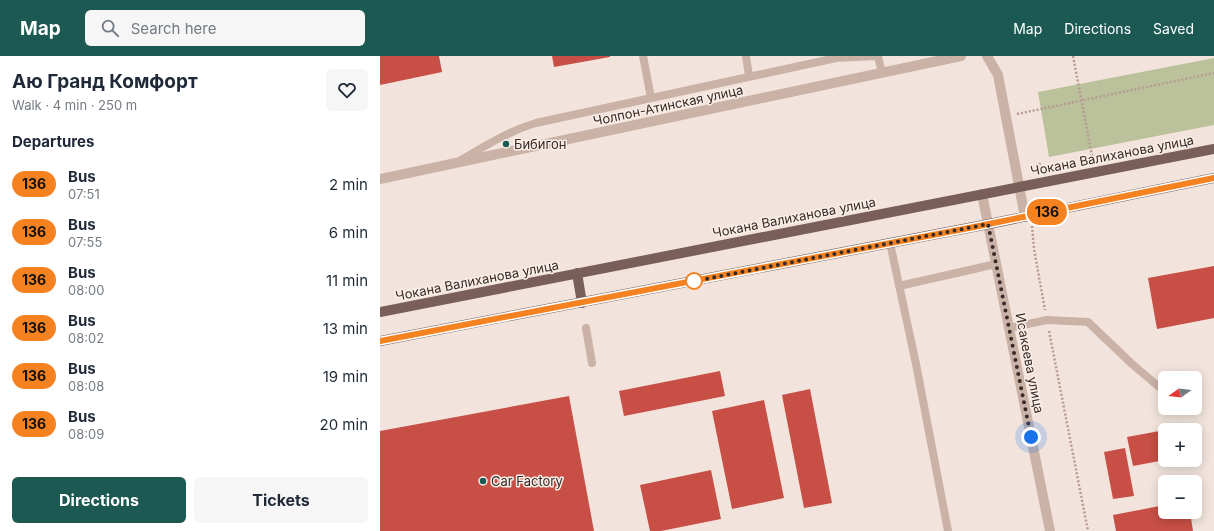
<!DOCTYPE html>
<meta charset="utf-8">
<style>
body{margin:0;font-family:Inter,sans-serif;background:#f6f6f7;color:#1f2937;height:100vh;display:flex;flex-direction:column;font-size:15px;white-space:nowrap}
*{box-sizing:border-box;margin:0}
p{font-size:13px;color:#747a83}
.icon{flex:none;width:22px;height:22px;fill:none;stroke:currentColor;stroke-width:2;stroke-linecap:round;stroke-linejoin:round}
.map{position:relative;flex:1;overflow:hidden}
.sheet{display:flex;flex-direction:column;background:#fff;width:380px}
.sheet>*{flex:none}
.badge{padding:0 8px;border-radius:13px;font-size:14px;line-height:26px}
.needle{width:26px;rotate:256deg}
.controls{position:absolute;left:778px;top:315px;display:grid;gap:8px}
.controls a{display:grid;place-items:center;width:44px;height:44px;border-radius:6px;background:#fff;box-shadow:0 2px 10px #0003;font-size:20px}
.you{position:absolute;width:20px;height:20px;margin:-10px;border:3px solid #fff;border-radius:50%;background:#1a73e8;box-shadow:0 0 0 6px #1a73e833}
.map>.badge{position:absolute;translate:-50% -50%;box-shadow:0 0 0 2px #fff}
h2{padding:0 12px;font-size:15px;line-height:36px}
.round{display:grid;place-items:center;flex:none;width:42px;height:42px;border-radius:6px;background:#f6f6f7}
.summary{display:flex;align-items:center;justify-content:space-between;height:68px;padding:0 12px}
h1{font-size:19px;font-weight:700;line-height:30px}
.cta{display:flex;gap:8px;margin-top:auto;padding:8px 12px}
.cta a{flex:1;height:46px;border-radius:6px;background:#1d5953;color:#fff;font-size:16px;font-weight:700;line-height:46px;text-align:center}
.cta a+a{background:#f6f6f7;color:#1f2937}
ul{padding:0;list-style:none}
li{display:flex;align-items:center;gap:12px;height:48px;padding:0 12px}
li div{flex:1}
li b{display:block;font-size:15px}
li em{font-style:normal}
li .badge{min-width:44px;font-weight:700;text-align:center}
header{display:flex;align-items:center;gap:24px;box-sizing:border-box;height:56px;padding:0 20px;background:#1d5953;color:#fff}
header strong{font-size:19px}
nav{display:flex;gap:22px;margin-inline-start:auto;font-size:14px}
.search{width:280px;height:36px;background:#f6f6f7;display:flex;align-items:center;gap:10px;box-sizing:border-box;padding:0 14px;border-radius:6px;color:#747a83;font-size:15px}
main{display:flex;flex:1;min-height:0}
.map>svg:first-child{display:block}
.green{fill:#bbc29b}
.building{fill:#c74f45}
.lines{fill:none;stroke-linecap:round;stroke-linejoin:round}
.path{stroke:#b69b92;stroke-width:2.5;stroke-dasharray:2 2;stroke-linecap:butt}
.service{stroke:#cbb2a7;stroke-width:8}
.minor{stroke:#cbb2a7;stroke-width:10}
.tertiary{stroke:#cbb2a7;stroke-width:10}
.primary{stroke:#795e59;stroke-width:10}
.line-casing{stroke:#fff;stroke-width:9}
.line{stroke:#f58220;stroke-width:6}
.walk{stroke:#372a28;stroke-width:4;stroke-dasharray:0 7.2}
.poi-dot{fill:#1d5953;stroke:#faefe8;stroke-width:1.5}
.stop-dot{fill:#fff;stroke:#f58220;stroke-width:2}
.labels{text-anchor:middle;dominant-baseline:central;stroke-width:3;stroke-linejoin:round;paint-order:stroke}
.street-label{font-size:13px;fill:#372a28;stroke:#faefe8}
.poi-label{font-size:13px;fill:#372a28;stroke:#faefe8;text-anchor:start}
</style>
<header>
<strong>Map</strong>
<div class="search"><svg class="icon" aria-label="search" viewBox="0 0 24 24"><circle cx="10" cy="10" r="6"/><path d="M15 15l6 6"/></svg>Search here</div>
<nav><a>Map</a><a>Directions</a><a>Saved</a></nav>
</header>
<main>
<section class="sheet">
<div class="summary"><div><h1>Аю Гранд Комфорт</h1><p>Walk · 4 min · 250 m</p></div><a class="round"><svg class="icon" aria-label="heart" viewBox="0 0 24 24"><path d="M12 20l-8-8c-3-5 5-10 8-4 3-6 11-1 8 4z"/></svg></a></div>
<h2>Departures</h2>
<ul>
<li><span class="badge" style="background:#f58220;color:#111">136</span><div><b>Bus</b><p>07:51</p></div><em>2 min</em></li>
<li><span class="badge" style="background:#f58220;color:#111">136</span><div><b>Bus</b><p>07:55</p></div><em>6 min</em></li>
<li><span class="badge" style="background:#f58220;color:#111">136</span><div><b>Bus</b><p>08:00</p></div><em>11 min</em></li>
<li><span class="badge" style="background:#f58220;color:#111">136</span><div><b>Bus</b><p>08:02</p></div><em>13 min</em></li>
<li><span class="badge" style="background:#f58220;color:#111">136</span><div><b>Bus</b><p>08:08</p></div><em>19 min</em></li>
<li><span class="badge" style="background:#f58220;color:#111">136</span><div><b>Bus</b><p>08:09</p></div><em>20 min</em></li>
</ul>
<div class="cta"><a>Directions</a><a>Tickets</a></div>
</section>
<div class="map">
<svg width="834" height="475" viewBox="0 0 834 475">
<rect width="100%" height="100%" fill="#f2e4dc"/>
<path class="green" d="M834,2V69L669,101L658,36Z"/>
<path class="building" d="M0,0H59L62,16L0,29Z
M172,0H230V1L174,11Z
M834,210V262L777,273L768,222Z
M340,315L345,340L244,360L239,335Z
M430,333L452,447L424,452L402,339Z
M189,340L214,475H0V375Z
M384,344L404,442L352,453L332,355Z
M785,374V404L753,410L747,381Z
M745,392L754,440L733,443L724,396Z
M331,414L341,463L281,475H270L260,429Z
M785,449V456H810L813,475H736L733,459Z"/>
<g class="lines">
<path class="path" d="M693,0L713,105
M637,58L834,17
M657,116L660,107
M652,170L654,193L665,254
M669,275L708,475"/>
<path class="service" d="M263,0L271,42
M366,0L369,20
M498,0L502,17
M81,104C105,90 129,75 156,67L456,2L497,0
M510,187L536,308L568,475
M519,230L616,208
M206,272L212,307
M629,272L667,264L708,266L752,308L785,336
M804,352L808,355"/>
<path class="minor" d="M602,138L670,475"/>
<path class="tertiary" d="M607,0L618,19L645,161
M0,123L581,0"/>
<path class="primary" d="M197,217L202,247
M0,256L834,93
M0,285L609,168L834,122"/>
</g>
<g class="lines">
<g class="line-casing">
<path id="line" d="M0,285L594,171L834,122"/>
</g>
<use href="#line" class="line"/>
<path class="walk" d="M314,225L310,226L608,168L651,381"/>
</g>
<g class="poi-dot">
<circle cx="126" cy="88" r="4"/>
<circle cx="103" cy="425" r="4"/>
</g>
<circle class="stop-dot" cx="314" cy="225" r="8"/>
<g class="labels">
<g class="street-label">
<text transform="translate(288 49) rotate(-12)">Чолпон-Атинская улица</text>
<text transform="translate(732 99) rotate(-11)">Чокана Валиханова улица</text>
<text transform="translate(414 161) rotate(-11)">Чокана Валиханова улица</text>
<text transform="translate(97 224) rotate(-11)">Чокана Валиханова улица</text>
<text transform="translate(650 307) rotate(79)">Исакеева улица</text>
</g>
<g class="poi-label">
<text x="134" y="88">Бибигон</text>
<text x="111" y="425">Car Factory</text>
</g>
</g>
</svg>
<div class="controls">
<a><svg class="needle" viewBox="-14 -14 28 28"><path d="M0-13l5 13h-10z" fill="#e53935"/><path d="M0 13l5-13h-10z" fill="#747a83"/></svg></a>
<a>+</a>
<a>−</a>
</div>
<div class="you" style="left:651px;top:381px"></div>
<b class="badge" style="left:667px;top:156px;background:#f58220;color:#111">136</b>
</div>
</main>
